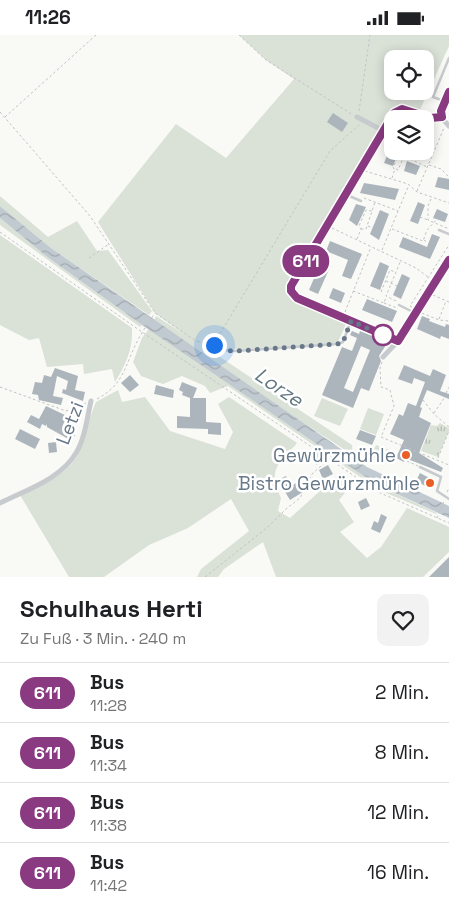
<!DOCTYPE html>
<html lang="de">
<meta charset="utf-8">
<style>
body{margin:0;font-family:"Space Grotesk",sans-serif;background:#f2f2f2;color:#202124;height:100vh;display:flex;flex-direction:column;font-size:19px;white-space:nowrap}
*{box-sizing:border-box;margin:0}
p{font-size:16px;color:#757577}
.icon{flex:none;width:28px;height:28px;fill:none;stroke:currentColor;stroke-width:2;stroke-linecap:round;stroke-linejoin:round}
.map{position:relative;height:542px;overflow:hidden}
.panel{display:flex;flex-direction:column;background:#fff;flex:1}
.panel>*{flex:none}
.badge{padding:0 10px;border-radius:16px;font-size:18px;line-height:32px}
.fabs{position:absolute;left:384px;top:15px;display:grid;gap:10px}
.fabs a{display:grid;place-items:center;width:50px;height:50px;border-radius:10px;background:#fff;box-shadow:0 2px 12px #0003;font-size:25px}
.you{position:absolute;width:25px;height:25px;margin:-12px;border:4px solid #fff;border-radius:50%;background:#1a73e8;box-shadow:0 0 0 8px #1a73e833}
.map>.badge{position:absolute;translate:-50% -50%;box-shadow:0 0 0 2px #fff}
.round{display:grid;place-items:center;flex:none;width:52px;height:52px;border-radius:10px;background:#f2f2f2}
.overview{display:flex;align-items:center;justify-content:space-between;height:85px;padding:0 20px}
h1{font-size:24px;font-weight:700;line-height:38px}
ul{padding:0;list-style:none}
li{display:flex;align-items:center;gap:15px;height:60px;padding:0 20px;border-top:1px solid #e0e0e0}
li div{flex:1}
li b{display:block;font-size:19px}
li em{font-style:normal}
li .badge{min-width:55px;font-weight:700;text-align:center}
.status{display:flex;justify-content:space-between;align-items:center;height:35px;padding:0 25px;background:#fff;direction:ltr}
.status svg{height:14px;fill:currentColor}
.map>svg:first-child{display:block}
.green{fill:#dae1d7;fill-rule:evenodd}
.park{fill:url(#park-tufts)}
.water{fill:url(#water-waves)}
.building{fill:#adb5bc;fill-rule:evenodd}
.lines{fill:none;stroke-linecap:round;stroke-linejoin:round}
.path{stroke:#c0c3c5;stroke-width:1;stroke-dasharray:2.5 2.5;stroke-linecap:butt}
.service{stroke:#c7cbce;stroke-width:2.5}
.minor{stroke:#c7cbce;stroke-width:5}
.line-casing{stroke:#fff;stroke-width:11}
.line{stroke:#8a3a80;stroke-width:8}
.walk{stroke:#677889;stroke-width:5;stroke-dasharray:0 9}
.stop-dot{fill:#fff;stroke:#8a3a80;stroke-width:2.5}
.poi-dot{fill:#e95f26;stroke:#fff;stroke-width:2}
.labels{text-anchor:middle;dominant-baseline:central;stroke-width:5;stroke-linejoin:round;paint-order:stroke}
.street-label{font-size:19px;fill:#677889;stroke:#fff}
.poi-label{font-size:19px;fill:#677889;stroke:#fff;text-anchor:end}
.water-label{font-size:20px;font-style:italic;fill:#637983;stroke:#fff}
</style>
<div class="status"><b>11:26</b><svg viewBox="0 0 49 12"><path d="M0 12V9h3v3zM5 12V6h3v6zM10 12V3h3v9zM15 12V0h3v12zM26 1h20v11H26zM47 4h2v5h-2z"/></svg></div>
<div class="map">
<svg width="449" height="542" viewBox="0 0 449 542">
<defs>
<pattern id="park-tufts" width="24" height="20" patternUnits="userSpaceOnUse" patternTransform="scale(1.25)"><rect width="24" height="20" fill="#dae1d7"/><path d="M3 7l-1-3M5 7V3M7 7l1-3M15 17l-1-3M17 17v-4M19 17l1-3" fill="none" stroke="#b5bbb4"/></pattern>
<pattern id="water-waves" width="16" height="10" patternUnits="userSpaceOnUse" patternTransform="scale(1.25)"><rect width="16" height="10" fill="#c1cad0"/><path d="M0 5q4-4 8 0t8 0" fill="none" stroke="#a1a9af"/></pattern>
</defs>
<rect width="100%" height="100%" fill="#f9f9f6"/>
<path class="green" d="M239,0H449V11L419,77L401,71C391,76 389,87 379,91L381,97L288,251L290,262L295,266L346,289L337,309L221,315L217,320L352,410L353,420L297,384L154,285L156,281L184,299L155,278L98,187L176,89L226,123L294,44L266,25ZM392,24H425V56H392Z
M0,161L48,202L77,186L97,216L108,215L152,276L149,280L51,213L0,171Z
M0,183L46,221L142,290L140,292L0,190Z
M0,200L132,293C133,314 126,329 115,347L112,334L84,339L83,329L47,332L39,303L29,305L0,290Z
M149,294L380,451L437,478L436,479L379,455L228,351L210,358L205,351L182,341L163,349L141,341L133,327L142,303Z
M118,355L122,367L145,362L170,396L225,414L233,397L218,369L229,362L297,408C279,430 267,433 281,463L278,476L290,483L340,438L354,447L339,465L354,487L340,497L367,523L381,512L407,473L449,492V517L423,542H276L263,507L224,534L218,542H197L201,534L249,496L231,464L188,493L149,510L104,542H69L20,460C43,449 70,440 80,415C86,399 89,383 96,367Z
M322,363L348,374L340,391L314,381Z
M368,373L384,379L376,400L360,394Z"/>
<path class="park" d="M440,388L449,393V396L438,422L421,416L431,390L437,391Z
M376,410L389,415L384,426L371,421Z"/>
<path class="water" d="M0,171L51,213L367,432L449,471V483L380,451L358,437L142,290L46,221L0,183Z"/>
<path class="building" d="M333,78L348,88L342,97L327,87Z
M425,92L434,95L425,118Z
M392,108V116H399L393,131L384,128Z
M407,126L420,131L416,140L404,136Z
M438,142L449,144V155L435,152Z
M364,148L382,151L399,154L395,165L360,158Z
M418,167L425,170L418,189L410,186Z
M356,169L366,172L357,191L349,185Z
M437,174L448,179L445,187L433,183Z
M380,175L389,179L379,205L370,199Z
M432,199L440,202L430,224L399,212L403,202L427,212Z
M330,206L362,219L351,244L342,241L348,225L326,216Z
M321,227L331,230L318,259L309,255Z
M380,227L389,231L380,255L370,251Z
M402,239L410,243L401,264L393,260Z
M333,253L345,258L341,268L329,263Z
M367,264L397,276L392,287L362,275Z
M422,281L430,284L429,286L445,292L446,289L449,290V304L441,301L440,304L417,294Z
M352,296L359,299L360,296L388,307L379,321L381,326L369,356L361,353L353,373L322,360L342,312L352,316L357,303L350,300ZM361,311L370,315L353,357L344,353Z
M404,330L430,341L433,334L446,340L440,356L449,359V364L427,355L420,372L422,373L419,382L431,388L419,418L443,433L441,437L405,423L404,427L396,423L404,405L390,399L399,379L403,381L408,368L416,371L425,347L414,343L412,349L398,344Z
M55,333L78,341L75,355L85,357L83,366L62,358L63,354L66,355L68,346L57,341L53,361L63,363L61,370L39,365L38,360L32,359L35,347L42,348L44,340L51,342Z
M130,340L139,350L130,357L121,348Z
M182,347L197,353L193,363H206V387L221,388V400L208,399V394L177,393V381L190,382V363L182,360L183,357L179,355Z
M156,350L174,355L173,363L154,359Z
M46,371L67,381L62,392L75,400L72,406L47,392V389L46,391L42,389L40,394L27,387L31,380L39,384Z
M20,394L40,404L35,414L15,404Z
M360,395L376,401L372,410L356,404Z
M56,407L57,417L49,418L48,408Z
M315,415L323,421L317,430L309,424Z
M328,430L333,439L323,444L319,435Z
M420,438L433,445L429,453L416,446Z
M286,441L291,451L296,448L301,450L303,457L290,465L278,445Z
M366,463L370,471L361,475L358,467Z
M381,479L387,482L380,498L371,494L374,486L378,488Z
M449,522V542H429Z"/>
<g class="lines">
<path class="path" d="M239,0L266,25L353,80
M359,76L370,0
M0,77L90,181L155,278L196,306L211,310
M5,82L96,0
M387,101L392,103
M411,116L408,123L427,132
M429,130L441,134L449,142
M396,134L398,135L404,121
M365,136L408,149L417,157L449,168
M392,143L395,134L393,133L400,116
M417,156L444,93
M364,163L398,176
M431,164L428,171V185L449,194
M420,182L428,185
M368,191L373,193
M332,193L416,233L428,242
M361,194H366L375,167
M392,194L423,206L427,195L437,184
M0,197L142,297L378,457L449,488
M357,204L361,194L359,191L366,175L372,176
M424,205L428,208
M382,215L408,152
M89,223L109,209
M386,246L397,251
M353,256L384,268L386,262
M381,257L390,235L395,237
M433,260L449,267
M396,266L386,261L401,225
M384,268L397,273
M412,272L410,271L449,210
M345,277L371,212
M422,278L439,285L449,286
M439,284L446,266
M215,307L330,116L360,89
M382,327L380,333L381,352L390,355L394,371L381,402L449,430
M0,352L66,376L86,368
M446,358L449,352
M97,364C125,349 125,329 138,305C143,295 149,287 155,278
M423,365L434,379L449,392
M434,378L445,362
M56,396L58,398L69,384L71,375
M438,423L449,396
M407,426L418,431
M447,457L449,453
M437,483L444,466
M205,542L268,492L286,474L300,463L312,439L329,424"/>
<path class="service" d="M444,66L433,62L449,23
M347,160L361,166
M439,195L449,199
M311,220L328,226
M399,270L415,278
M214,310L221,315L236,316L337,309L343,307L351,286
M420,432L441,442L437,456L449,464"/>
<path class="minor" d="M357,82L384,96
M441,82V76L449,57
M441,82L449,91
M398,306L297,263L291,256V251L394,78L402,74L430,83L441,82
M383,322L398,306L449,225
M0,468C26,455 61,444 76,418C85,403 87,383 91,366"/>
</g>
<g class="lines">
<g class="line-casing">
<path id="line" d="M449,57L441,76L442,82L430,83L402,74L394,78L291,251V256L297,263L398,306L449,225"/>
</g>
<use href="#line" class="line"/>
<path class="walk" d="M214,310L221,315L236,316L337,309L343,307L351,286L383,300"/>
</g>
<circle class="stop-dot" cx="383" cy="300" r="10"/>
<g class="poi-dot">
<circle cx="406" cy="420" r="5"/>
<circle cx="430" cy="448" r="5"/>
</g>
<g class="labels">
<g class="street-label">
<text transform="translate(70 388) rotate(-69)">Letzi</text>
</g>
<g class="poi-label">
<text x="396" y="420">Gewürzmühle</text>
<text x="420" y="448">Bistro Gewürzmühle</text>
</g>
<g class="water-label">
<text transform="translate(279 352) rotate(34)">Lorze</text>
</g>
</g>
</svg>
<div class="fabs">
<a><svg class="icon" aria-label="locate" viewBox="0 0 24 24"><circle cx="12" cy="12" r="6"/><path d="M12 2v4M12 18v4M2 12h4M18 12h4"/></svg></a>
<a><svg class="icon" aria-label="layers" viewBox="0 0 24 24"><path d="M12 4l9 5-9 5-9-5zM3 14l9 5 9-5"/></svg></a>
</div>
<div class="you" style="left:214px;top:310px"></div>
<b class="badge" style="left:306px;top:226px;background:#8a3a80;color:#fff">611</b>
</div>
<section class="panel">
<div class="overview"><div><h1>Schulhaus Herti</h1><p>Zu Fuß · 3 Min. · 240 m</p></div><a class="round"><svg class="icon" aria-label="heart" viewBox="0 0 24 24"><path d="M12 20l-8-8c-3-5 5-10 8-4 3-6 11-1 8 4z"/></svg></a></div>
<ul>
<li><span class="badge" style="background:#8a3a80;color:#fff">611</span><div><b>Bus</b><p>11:28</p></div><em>2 Min.</em></li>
<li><span class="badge" style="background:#8a3a80;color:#fff">611</span><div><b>Bus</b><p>11:34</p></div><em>8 Min.</em></li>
<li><span class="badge" style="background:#8a3a80;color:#fff">611</span><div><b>Bus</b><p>11:38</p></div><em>12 Min.</em></li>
<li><span class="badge" style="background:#8a3a80;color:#fff">611</span><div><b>Bus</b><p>11:42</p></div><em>16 Min.</em></li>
</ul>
</section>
